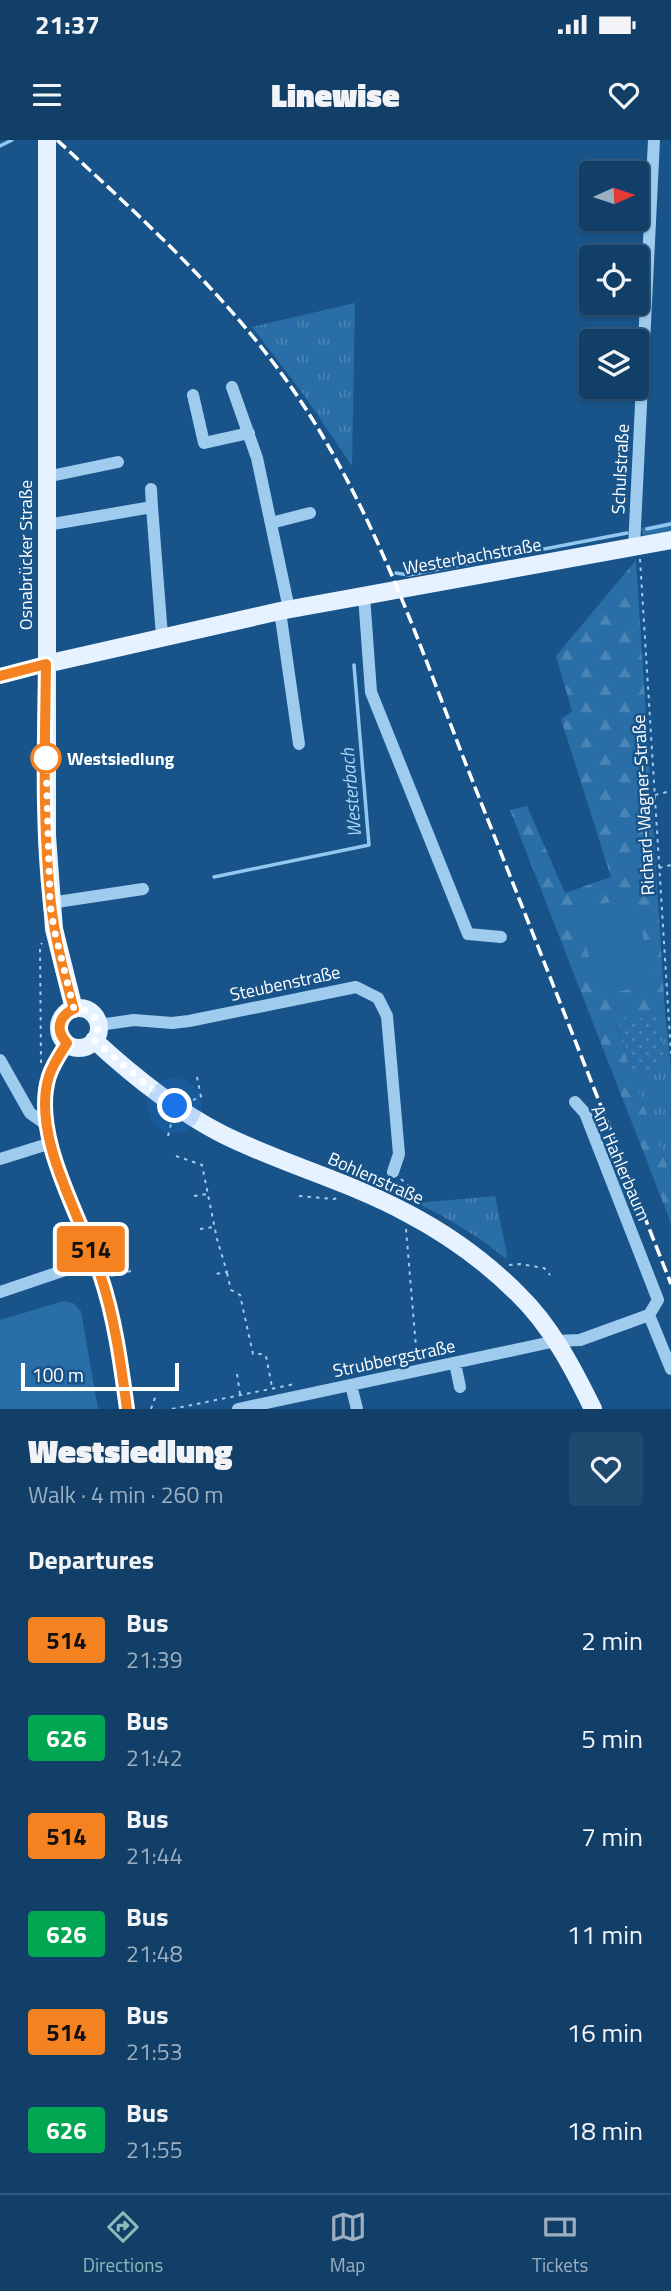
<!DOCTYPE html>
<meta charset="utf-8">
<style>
body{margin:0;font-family:"Titillium Web",sans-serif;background:#1f4a70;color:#f1f3f6;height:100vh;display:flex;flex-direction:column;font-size:26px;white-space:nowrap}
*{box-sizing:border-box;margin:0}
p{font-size:23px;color:#9cafc0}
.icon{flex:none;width:38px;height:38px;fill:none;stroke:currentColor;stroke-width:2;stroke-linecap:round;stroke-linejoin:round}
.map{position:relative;height:1269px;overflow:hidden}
.details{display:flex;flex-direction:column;background:#123f67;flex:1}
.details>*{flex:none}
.badge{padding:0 14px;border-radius:5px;font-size:24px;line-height:46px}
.needle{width:46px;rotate:87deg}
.fabs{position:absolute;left:579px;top:21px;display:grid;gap:14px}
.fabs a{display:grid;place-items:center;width:70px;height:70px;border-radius:7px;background:#123f67;box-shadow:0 2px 5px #0004,0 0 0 2px #31587b;font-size:35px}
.scale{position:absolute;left:21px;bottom:18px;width:158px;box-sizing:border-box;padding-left:7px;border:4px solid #fff;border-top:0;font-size:19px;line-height:24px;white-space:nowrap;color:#fff;-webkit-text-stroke:5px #185489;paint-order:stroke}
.you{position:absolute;width:35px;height:35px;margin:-18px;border:5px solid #fff;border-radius:50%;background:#1a73e8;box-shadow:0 0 0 10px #1a73e833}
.map>.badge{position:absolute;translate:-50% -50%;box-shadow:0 0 0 4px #fff}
h2{padding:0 28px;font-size:26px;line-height:63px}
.round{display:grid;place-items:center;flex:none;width:74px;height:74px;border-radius:7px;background:#1f4a70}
.head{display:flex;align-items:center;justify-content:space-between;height:119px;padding:0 28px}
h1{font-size:33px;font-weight:800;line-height:52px}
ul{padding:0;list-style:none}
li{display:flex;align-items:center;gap:21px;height:98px;padding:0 28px}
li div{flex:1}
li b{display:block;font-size:26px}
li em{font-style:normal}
li .badge{min-width:77px;font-weight:700;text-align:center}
.status{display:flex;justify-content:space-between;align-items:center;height:49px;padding:0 35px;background:#123f67;direction:ltr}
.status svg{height:19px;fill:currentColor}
header{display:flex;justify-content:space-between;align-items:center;height:91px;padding:0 28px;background:#123f67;font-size:32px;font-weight:800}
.menu{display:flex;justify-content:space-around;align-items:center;height:98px;border-top:2px solid #31587b;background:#123f67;font-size:19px;color:#9cafc0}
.menu a{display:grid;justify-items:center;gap:4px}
.menu .on{color:#8bbbb9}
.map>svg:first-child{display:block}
.grass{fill:url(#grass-tufts)}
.forest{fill:url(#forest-firs)}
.park{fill:url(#park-dots)}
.pitch{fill:#2a6ea7}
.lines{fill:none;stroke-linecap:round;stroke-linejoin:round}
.stream{stroke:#92c7f0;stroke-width:3.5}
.path{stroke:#9fcbee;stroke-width:2;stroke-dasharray:3.5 5;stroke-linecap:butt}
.minor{stroke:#9fcbee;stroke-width:12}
.major{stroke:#e6f2ff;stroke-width:18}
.rail{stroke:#fff;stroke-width:3.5;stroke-dasharray:12 5;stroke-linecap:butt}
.line-casing{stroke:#fff;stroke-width:16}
.line{stroke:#f58220;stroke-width:10}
.walk{stroke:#fff;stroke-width:7;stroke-dasharray:0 12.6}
.stop-dot{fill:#fff;stroke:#f58220;stroke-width:3.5}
.labels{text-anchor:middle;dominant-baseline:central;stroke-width:5;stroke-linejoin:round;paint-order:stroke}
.street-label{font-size:18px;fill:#fff;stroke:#185489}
.stop-label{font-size:18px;font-weight:bold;fill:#fff;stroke:#185489;text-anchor:start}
.water-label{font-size:19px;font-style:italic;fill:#abd4f5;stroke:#185489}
</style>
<div class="status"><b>21:37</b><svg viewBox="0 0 49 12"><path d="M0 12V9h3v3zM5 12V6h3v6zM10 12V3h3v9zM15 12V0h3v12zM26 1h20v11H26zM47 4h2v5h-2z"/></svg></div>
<header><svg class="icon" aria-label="menu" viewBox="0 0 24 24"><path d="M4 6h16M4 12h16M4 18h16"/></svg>Linewise<svg class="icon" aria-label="heart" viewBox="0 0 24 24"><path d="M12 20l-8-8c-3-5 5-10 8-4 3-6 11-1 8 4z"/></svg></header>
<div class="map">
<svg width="671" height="1269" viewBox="0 0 671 1269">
<defs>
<pattern id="grass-tufts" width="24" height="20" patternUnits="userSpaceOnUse" patternTransform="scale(1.75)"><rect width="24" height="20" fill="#2a6ea7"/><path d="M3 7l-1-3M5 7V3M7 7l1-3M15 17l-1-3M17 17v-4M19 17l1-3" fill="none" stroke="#4a84b4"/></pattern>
<pattern id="forest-firs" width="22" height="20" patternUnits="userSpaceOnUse" patternTransform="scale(1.75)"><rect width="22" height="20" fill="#2a6ea7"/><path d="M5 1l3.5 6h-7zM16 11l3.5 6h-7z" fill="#4a84b4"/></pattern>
<pattern id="park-dots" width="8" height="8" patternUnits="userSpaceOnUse" patternTransform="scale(1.75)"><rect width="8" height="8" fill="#2a6ea7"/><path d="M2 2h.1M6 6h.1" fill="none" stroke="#4a84b4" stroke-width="1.8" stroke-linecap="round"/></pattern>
</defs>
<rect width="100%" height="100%" fill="#185489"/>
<path class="grass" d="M355,163L352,326L304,255L252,187Z
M671,381V392L645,397L640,388Z
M665,871L671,929V1036L634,940L615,880Z
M495,1056L507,1114L506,1119C479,1096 449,1079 417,1063Z"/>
<path class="forest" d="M636,420L665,871L615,881L634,940L671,1036V1083L510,670L527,666L565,753L611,737L561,579L572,571L556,516Z"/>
<path class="park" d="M659,875L666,925L634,933L619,882Z"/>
<path class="pitch" d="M637,758L651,845L600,855L575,768Z
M64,1161L73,1163L81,1171L98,1269H0V1180Z"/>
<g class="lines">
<path class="stream" d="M0,6L12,0
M647,389L671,384
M396,433L409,435L627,393
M214,737L369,705L354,525"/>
<path class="path" d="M640,419L671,914
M655,655L671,651
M659,728L671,725
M41,923L40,806L42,803
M193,960L201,957L196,932
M168,996L172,980
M176,1016L202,1025L217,1099L227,1132L215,1134
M401,1039L408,1045L409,1059
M194,1056L207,1054
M299,1056L334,1059L340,1057
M200,1089L213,1087
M406,1089L417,1219
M509,1125L520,1124L544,1128L550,1135
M227,1133L231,1150L240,1155L253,1214H263L266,1216L272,1247
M111,1136L131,1131
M237,1234L240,1254
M151,1269L156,1255
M172,1269L295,1244"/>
<path class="minor" d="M232,247L257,318L289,469
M193,255L204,303L249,293
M46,337L118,322
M151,349L152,367
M271,383L310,373
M47,385L152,367L162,496
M634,407L654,0
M364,456L371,552L468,794L501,797
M280,471L299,604
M0,536L46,524
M50,763L143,749
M99,885L134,880L172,883L189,881L356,847L378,858L387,876L399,1014L393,1032
M67,903C60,914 53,924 49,936C30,996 83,1080 101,1137C115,1179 121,1225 127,1269
M0,920L30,973L47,985
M0,1019L51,1003
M0,1152L95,1120
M649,1175L671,1229
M455,1223L460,1247
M351,1245L357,1269
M238,1269L556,1201L580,1200L649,1175L658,1160L585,973L575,962"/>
<path class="major" d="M47,0V696L54,789L74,869
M46,524L280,471L671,400
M59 888a20 20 0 1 1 40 0a20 20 0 1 1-40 0Z
M94,900C133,936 175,970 222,994C282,1024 348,1041 407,1073C447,1094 487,1123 518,1154C551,1186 573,1228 593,1269"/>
<path class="rail" d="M57,0C145,81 233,160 300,260C375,373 418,501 467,627C535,799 603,971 671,1144"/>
</g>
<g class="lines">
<g class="line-casing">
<path id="line" d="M0,536L46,524C45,603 42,685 51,764C55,799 64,835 74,869C58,876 55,891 67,903C60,914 53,924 49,936C30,997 83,1080 101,1137C115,1179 121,1225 127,1269"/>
</g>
<use href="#line" class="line"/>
<path class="walk" d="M46,618L50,764L54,789L74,869C93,867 104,883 94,900L143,942L175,966"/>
</g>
<circle class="stop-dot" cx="46" cy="618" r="14"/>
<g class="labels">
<g class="street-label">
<text transform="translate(620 329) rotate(-87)">Schulstraße</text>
<text transform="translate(25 415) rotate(-90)">Osnabrücker Straße</text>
<text transform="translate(472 416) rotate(-10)">Westerbachstraße</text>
<text transform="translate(643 665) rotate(-93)">Richard-Wagner-Straße</text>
<text transform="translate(285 843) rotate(-12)">Steubenstraße</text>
<text transform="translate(621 1023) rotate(67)">Am Hahlerbaum</text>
<text transform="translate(376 1038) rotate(24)">Bohlenstraße</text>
<text transform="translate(394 1218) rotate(-12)">Strubbergstraße</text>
</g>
<g class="stop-label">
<text x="67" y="618">Westsiedlung</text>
</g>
<g class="water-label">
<text transform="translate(350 653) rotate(-95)">Westerbach</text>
</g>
</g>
</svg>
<div class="fabs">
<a><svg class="needle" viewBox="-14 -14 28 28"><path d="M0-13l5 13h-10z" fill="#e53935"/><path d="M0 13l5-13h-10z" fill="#9cafc0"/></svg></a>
<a><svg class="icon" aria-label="locate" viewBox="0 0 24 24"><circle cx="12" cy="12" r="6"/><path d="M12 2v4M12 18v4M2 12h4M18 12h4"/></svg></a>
<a><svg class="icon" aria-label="layers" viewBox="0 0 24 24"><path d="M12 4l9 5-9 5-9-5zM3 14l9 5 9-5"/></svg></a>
</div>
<div class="scale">100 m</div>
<div class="you" style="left:175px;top:966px"></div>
<b class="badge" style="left:91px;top:1109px;background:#f58220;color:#111">514</b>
</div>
<section class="details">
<div class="head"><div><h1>Westsiedlung</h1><p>Walk · 4 min · 260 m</p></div><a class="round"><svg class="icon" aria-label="heart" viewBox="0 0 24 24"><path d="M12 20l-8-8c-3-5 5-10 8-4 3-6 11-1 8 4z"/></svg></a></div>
<h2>Departures</h2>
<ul>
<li><span class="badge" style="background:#f58220;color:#111">514</span><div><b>Bus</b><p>21:39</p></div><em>2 min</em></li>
<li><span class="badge" style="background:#00a651;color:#fff">626</span><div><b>Bus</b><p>21:42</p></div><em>5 min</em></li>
<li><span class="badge" style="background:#f58220;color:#111">514</span><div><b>Bus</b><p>21:44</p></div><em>7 min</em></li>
<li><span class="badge" style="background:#00a651;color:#fff">626</span><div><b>Bus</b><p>21:48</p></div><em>11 min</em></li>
<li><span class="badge" style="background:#f58220;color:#111">514</span><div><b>Bus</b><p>21:53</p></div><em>16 min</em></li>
<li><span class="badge" style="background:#00a651;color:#fff">626</span><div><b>Bus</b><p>21:55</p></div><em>18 min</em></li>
</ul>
</section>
<nav class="menu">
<a class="on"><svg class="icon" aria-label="directions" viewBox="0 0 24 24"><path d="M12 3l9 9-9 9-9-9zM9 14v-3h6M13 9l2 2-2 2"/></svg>Directions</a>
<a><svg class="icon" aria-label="map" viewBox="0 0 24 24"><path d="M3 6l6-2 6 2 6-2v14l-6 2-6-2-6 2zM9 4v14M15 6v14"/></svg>Map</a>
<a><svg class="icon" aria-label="tickets" viewBox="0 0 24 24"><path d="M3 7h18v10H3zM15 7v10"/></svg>Tickets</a>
</nav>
